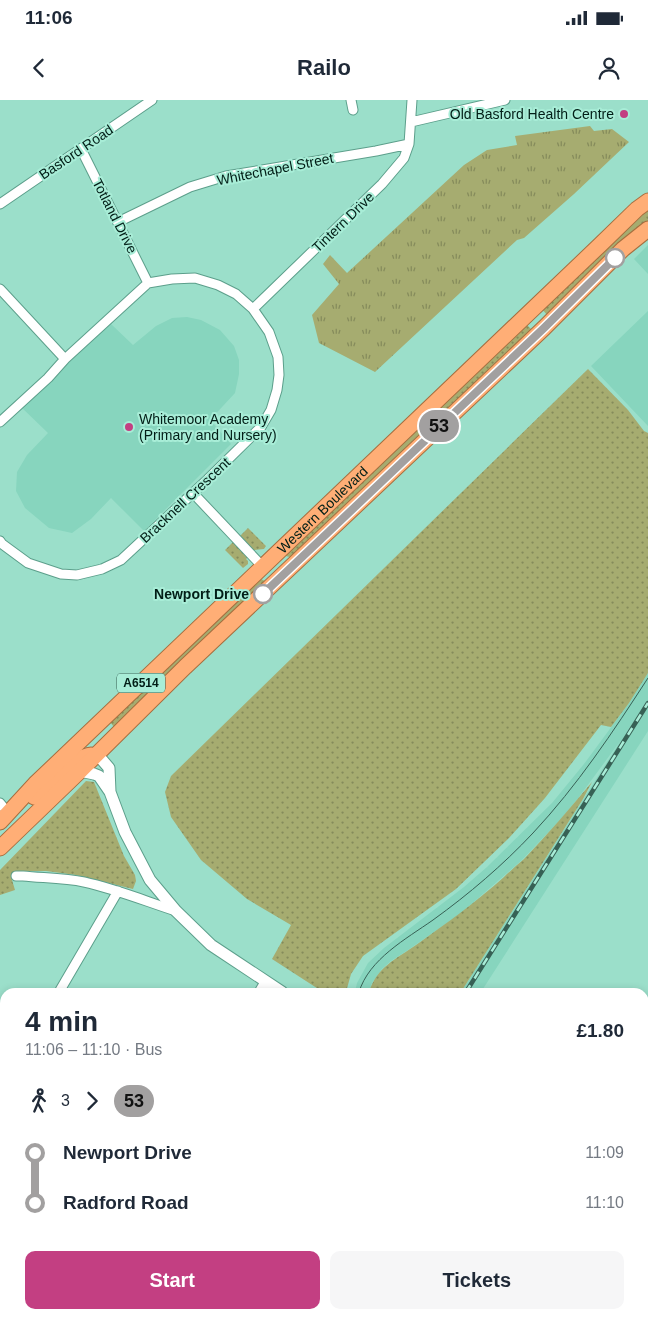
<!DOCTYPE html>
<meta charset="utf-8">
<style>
body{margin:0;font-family:Helvetica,sans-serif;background:#f6f6f7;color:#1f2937;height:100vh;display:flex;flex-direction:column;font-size:19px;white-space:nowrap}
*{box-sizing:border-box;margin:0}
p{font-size:16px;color:#747a83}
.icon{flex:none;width:28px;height:28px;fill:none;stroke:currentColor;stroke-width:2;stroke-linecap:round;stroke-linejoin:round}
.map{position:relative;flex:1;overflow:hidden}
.details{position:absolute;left:0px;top:888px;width:649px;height:331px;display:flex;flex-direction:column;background:#fff;border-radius:15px 15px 0 0;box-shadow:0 2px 8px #0003}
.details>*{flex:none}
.badge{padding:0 10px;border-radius:16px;font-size:18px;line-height:32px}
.map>.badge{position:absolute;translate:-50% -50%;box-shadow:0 0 0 2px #fff}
.legs{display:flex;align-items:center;gap:8px;height:55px;padding:0 25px;font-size:16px}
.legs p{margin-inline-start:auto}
.head{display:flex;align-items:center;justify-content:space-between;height:85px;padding:0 25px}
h1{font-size:28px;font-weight:700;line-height:38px}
.cta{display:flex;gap:10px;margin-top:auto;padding:10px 25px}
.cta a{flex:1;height:58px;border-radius:10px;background:#c33f82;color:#fff;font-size:20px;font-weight:700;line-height:58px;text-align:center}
.cta a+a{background:#f6f6f7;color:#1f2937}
ul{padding:0 25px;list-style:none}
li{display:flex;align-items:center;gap:18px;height:50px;font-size:19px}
li i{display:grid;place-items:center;width:8px;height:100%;margin:0 6px;background:currentColor}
li i::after{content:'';width:12px;height:12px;margin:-6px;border:4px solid;border-radius:50%;background:#fff}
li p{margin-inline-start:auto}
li:first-child i{background:linear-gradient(#0000 50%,currentColor 0)}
li:last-child i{background:linear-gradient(currentColor 50%,#0000 0)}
.status{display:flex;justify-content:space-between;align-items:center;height:35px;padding:0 25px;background:#fff;direction:ltr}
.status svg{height:14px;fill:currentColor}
header{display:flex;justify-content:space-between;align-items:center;height:65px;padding:0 25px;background:#fff;font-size:22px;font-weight:700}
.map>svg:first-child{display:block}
.built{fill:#87d5be}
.grass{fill:url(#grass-dots)}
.park{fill:url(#park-tufts)}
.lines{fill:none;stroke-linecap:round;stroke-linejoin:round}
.minor-casing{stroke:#5c9f8b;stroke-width:11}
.tertiary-casing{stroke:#5c9f8b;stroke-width:13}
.trunk-casing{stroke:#a66e3f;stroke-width:17}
.minor{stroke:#fff;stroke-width:9}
.tertiary{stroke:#fff;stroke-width:11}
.trunk{stroke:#ffae76;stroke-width:15}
.tram{stroke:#376155;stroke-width:1}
.rail-casing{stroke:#376155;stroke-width:4.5}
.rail{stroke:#a8edd7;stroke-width:2.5;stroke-dasharray:8;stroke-linecap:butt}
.line-1-casing{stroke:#fff;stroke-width:11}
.line-1{stroke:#a2a0a0;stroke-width:8}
.poi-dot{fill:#c33f82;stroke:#a8edd7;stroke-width:2}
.stop-1-dot{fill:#fff;stroke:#a2a0a0;stroke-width:2.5}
.labels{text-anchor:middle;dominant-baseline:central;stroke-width:4;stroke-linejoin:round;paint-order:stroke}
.shield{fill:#a8edd7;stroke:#345c51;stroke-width:1}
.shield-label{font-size:12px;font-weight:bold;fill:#021e17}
.poi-label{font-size:14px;fill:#021e17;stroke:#a8edd7;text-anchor:end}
.street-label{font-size:14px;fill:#021e17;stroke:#a8edd7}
.stop-label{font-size:14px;font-weight:bold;fill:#021e17;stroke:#a8edd7;text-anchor:end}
</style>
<div class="status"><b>11:06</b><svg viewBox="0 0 49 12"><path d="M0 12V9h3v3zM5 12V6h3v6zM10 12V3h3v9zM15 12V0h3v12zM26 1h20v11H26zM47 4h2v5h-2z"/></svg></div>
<header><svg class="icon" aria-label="back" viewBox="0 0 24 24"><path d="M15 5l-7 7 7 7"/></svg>Railo<svg class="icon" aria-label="person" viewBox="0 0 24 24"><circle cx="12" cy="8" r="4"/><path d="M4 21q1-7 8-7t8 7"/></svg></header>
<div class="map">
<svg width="648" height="1218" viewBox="0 0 648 1218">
<defs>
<pattern id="grass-dots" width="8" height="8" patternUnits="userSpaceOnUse" patternTransform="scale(1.25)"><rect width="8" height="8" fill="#a6ac70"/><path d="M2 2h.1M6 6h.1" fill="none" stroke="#858b5b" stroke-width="1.8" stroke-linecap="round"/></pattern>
<pattern id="park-tufts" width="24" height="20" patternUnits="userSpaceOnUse" patternTransform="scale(1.25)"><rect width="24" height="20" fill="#a6ac70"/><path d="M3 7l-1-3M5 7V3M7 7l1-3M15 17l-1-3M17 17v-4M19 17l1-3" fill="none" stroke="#858b5b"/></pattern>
</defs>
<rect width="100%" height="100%" fill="#9bdfca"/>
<path class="built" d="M648,145V174L634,159Z
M648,211V326L591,266Z
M187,217L201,220L220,230L234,246L239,260V274L235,293L210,320L231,344L144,431L111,398L91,419L72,433L49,428L25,408L16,391L17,372L27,355L48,333L20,306L111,224L133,245L156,226L172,218Z
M648,573V631L481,892H461L621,640L579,697L560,720L522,760L460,814L408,850L391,861L382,869L372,883L369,892H355L357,883L368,863L384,848L464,787L487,767L552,703L584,664L629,603Z
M0,1049L5,1050V1214H175L173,1218H0Z
M644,1076L648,1085V1104L644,1103Z
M251,1214H280L277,1218H248Z"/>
<path class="grass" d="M648,108V121L548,216L541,208Z
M525,223L533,231L444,315L437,308Z
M588,269L628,310L644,331L648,333V573L629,603L611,627L601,625L545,698L509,738L456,789L363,856L351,874L346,892H323L272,859L291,825L247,799L201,760L171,717L165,692L171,676Z
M420,323L426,325L427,330L294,458L282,455Z
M248,428L266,446L264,449L253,450L240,436Z
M234,441L249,456L246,459L248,461V464L243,468L225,450Z
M259,478L265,481V484L115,628L109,621Z
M86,681L94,682L124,756L135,775L136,781L133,789L76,775L46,771H28L12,780L15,790L0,795V770Z
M592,682L583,699L461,892H369C377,867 396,859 416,845C447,823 476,802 504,777C510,771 517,765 524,759C548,734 570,708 592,682Z
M648,1021V1085C639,1068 644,1040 648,1021Z
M280,1214H411L408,1218H277Z"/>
<path class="park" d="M590,26L594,31L612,29L629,42L574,94L524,138L517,140L375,272L319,243L312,215L339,184L323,164L330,155L347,173L464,65L487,50L517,45L515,36Z
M175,1214H251L248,1218H173Z"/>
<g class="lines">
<g class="minor-casing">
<path id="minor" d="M351,0L353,10
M411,22L505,0
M81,49L148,183
M0,104L152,0
M118,122L190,87L226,76L376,51L409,44
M0,189L65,259
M253,209L382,84L404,58L409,44L412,0
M0,322L48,278L65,259L148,183L172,179L195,178L218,185L236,194L253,209L269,232L278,257L279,275L277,290L271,310L261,327L208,379L121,460L102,469L77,475L61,474L28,463L2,444L0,441
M193,393L263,467
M0,703L9,714
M16,776H23C43,778 65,778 84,782C116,789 145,801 176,811
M59,892L118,791
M259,892L265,882
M0,971L5,973
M644,1008L648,1009"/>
</g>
<g class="tertiary-casing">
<path id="tertiary" d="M97,654L109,668L110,692
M80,671L94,674L99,676L110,692L125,732L150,780L176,811L211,845L282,892
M644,1121L648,1124"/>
</g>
<g class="trunk-casing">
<g id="trunk">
<path d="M34,697C48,688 77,655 91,655"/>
<path id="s1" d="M0,722L35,684L600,145L637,109L648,101"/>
<path d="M0,748L80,671L185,567L544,228L623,149L648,129"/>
</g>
</g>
<use href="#minor" class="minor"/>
<use href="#tertiary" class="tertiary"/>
<use href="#trunk" class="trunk"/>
<path class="tram" d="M359,892C369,859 406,839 433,820C469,794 503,765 533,733C577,686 613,632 648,578
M644,1094L648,1095"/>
<g class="rail-casing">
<path id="rail" d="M466,892L648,603
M261,1218L264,1214"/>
</g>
<use href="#rail" class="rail"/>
</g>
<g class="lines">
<g class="line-1-casing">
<path id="line-1" d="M263,494L544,228L615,158"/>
</g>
<use href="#line-1" class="line-1"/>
</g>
<g class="poi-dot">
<circle cx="624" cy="14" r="5"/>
<circle cx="129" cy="327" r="5"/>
</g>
<g class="stop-1-dot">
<circle cx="615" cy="158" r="9"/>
<circle cx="263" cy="494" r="9"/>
</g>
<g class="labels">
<rect class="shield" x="117" y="573.5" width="48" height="19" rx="4"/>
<g class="shield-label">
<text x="141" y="583">A6514</text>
</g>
<g class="poi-label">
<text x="614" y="14">Old Basford Health Centre</text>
<text x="139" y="319" text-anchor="start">Whitemoor Academy<tspan x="139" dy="16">(Primary and Nursery)</tspan></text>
</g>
<g class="street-label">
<text transform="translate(76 52) rotate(-34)">Basford Road</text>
<text transform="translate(275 69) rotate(-11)">Whitechapel Street</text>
<text transform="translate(115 116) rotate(63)">Totland Drive</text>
<text transform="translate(343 122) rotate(-44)">Tintern Drive</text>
<text transform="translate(185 400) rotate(-43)">Bracknell Crescent</text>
<text stroke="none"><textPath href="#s1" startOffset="449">Western Boulevard</textPath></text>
</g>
<g class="stop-label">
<text x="249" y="494">Newport Drive</text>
</g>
</g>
</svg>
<b class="badge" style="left:439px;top:326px;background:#a2a0a0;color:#111">53</b>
<section class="details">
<div class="head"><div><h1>4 min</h1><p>11:06 – 11:10 · Bus</p></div><b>£1.80</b></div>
<div class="legs"><svg class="icon" aria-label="walk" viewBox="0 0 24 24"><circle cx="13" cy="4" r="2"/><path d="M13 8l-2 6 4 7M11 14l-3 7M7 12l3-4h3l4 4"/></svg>3<svg class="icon" aria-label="forward" viewBox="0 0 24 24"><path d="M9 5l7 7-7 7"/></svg><b class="badge" style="background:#a2a0a0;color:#111">53</b></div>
<ul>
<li><i style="color:#a2a0a0"></i><b>Newport Drive</b><p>11:09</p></li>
<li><i style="color:#a2a0a0"></i><b>Radford Road</b><p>11:10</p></li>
</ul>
<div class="cta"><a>Start</a><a>Tickets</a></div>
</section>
</div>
